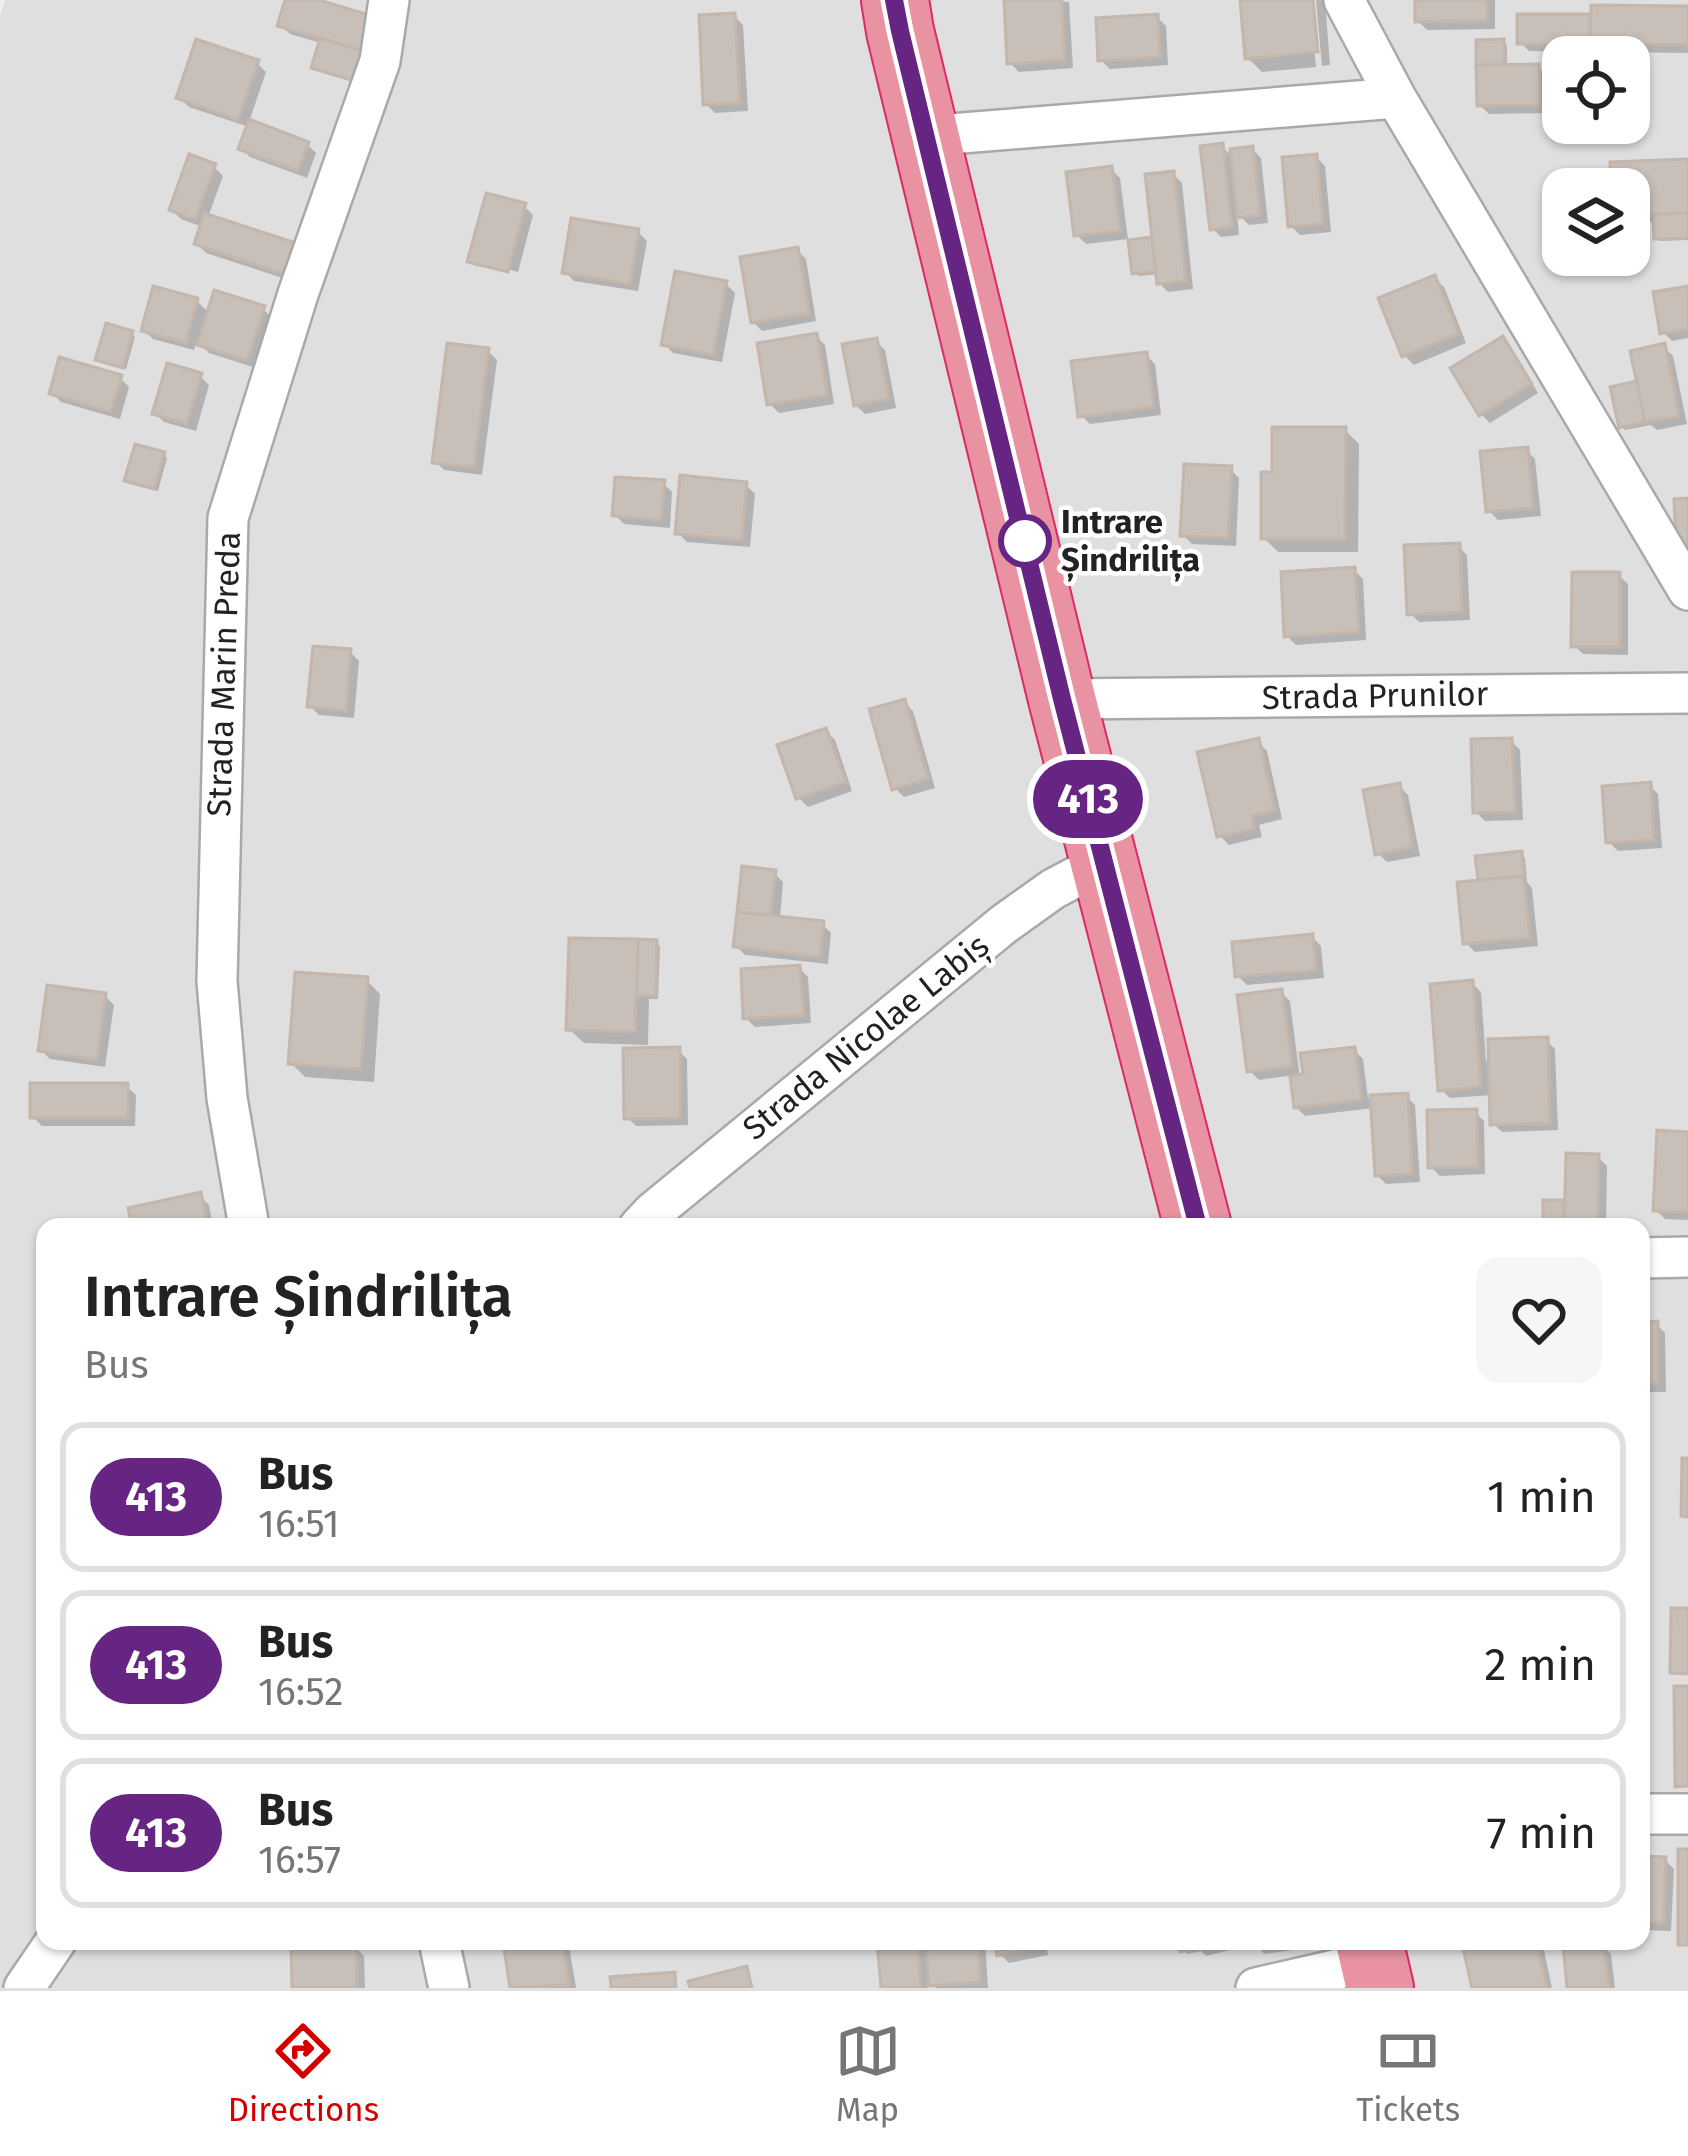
<!DOCTYPE html>
<meta charset="utf-8">
<style>
body{margin:0;font-family:"Fira Sans",sans-serif;background:#f6f6f6;color:#222;height:100vh;display:flex;flex-direction:column;font-size:45px;white-space:nowrap}
*{box-sizing:border-box;margin:0}
p{font-size:39px;color:#767676}
.icon{flex:none;width:66px;height:66px;fill:none;stroke:currentColor;stroke-width:2;stroke-linecap:round;stroke-linejoin:round}
.map{position:relative;flex:1;overflow:hidden}
.details{position:absolute;left:36px;top:1218px;width:1614px;height:732px;display:flex;flex-direction:column;background:#fff;border-radius:24px;box-shadow:0 3px 9px #0004}
.details>*{flex:none}
.badge{padding:0 24px;border-radius:39px;font-size:42px;line-height:78px}
.tools{position:absolute;left:1542px;top:36px;display:grid;gap:24px}
.tools a{display:grid;place-items:center;width:108px;height:108px;border-radius:24px;background:#fff;box-shadow:0 3px 9px #0004;font-size:60px}
.map>.badge{position:absolute;translate:-50% -50%;box-shadow:0 0 0 6px #fff}
.round{display:grid;place-items:center;flex:none;width:126px;height:126px;border-radius:24px;background:#f6f6f6}
.overview{display:flex;align-items:center;justify-content:space-between;height:204px;padding:0 48px}
h1{font-size:57px;font-weight:600;line-height:90px}
ul{padding:0;list-style:none}
li{display:flex;align-items:center;gap:36px;height:150px;margin:0 24px 18px;padding:0 24px;border:6px solid #e0e0e0;border-radius:24px}
li div{flex:1}
li b{display:block;font-size:45px}
li em{font-style:normal}
li .badge{min-width:132px;font-weight:700;text-align:center}
.tab-bar{display:flex;justify-content:space-around;align-items:center;height:168px;border-top:3px solid #e0e0e0;background:#fff;font-size:33px;color:#767676}
.tab-bar a{display:grid;justify-items:center;gap:6px}
.tab-bar .active{color:#d40000}
.map>svg:first-child{display:block}
.residential{fill:#e0dfdf;fill-rule:evenodd}
.shadow{fill:#0003}
.building{fill:#c7bfb8;stroke:#c4b6ab;stroke-width:3}
.lines{fill:none;stroke-linecap:round;stroke-linejoin:round}
.street-casing{stroke:#a9a9a9;stroke-width:44}
.highway-casing{stroke:#dc2a67;stroke-width:70}
.street{stroke:#fff;stroke-width:39}
.highway{stroke:#e892a2;stroke-width:66}
.line-casing{stroke:#fff;stroke-width:27}
.line{stroke:#662483;stroke-width:18}
.stop-dot{fill:#fff;stroke:#662483;stroke-width:6}
.labels{text-anchor:middle;dominant-baseline:central;stroke-width:9;stroke-linejoin:round;paint-order:stroke}
.stop-label{font-size:33px;font-weight:bold;fill:#222;stroke:#fff;text-anchor:start}
.street-label{font-size:33px;fill:#222;stroke:#fff}
</style>
<div class="map">
<svg width="1688" height="1988" viewBox="0 0 1688 1988">
<rect width="100%" height="100%" fill="#f2efe9"/>
<path class="residential" d="M5,0H1688V1988H0V15ZM1563,57H1629V123H1563ZM1563,189H1629V255H1563ZM45,1227H1641V1941H45Z"/>
<path class="shadow" d="M288,0H308L357,83L318,71L314,67L321,43L290,34L281,25Z
M1006,0L1069,2L1073,68L1019,72L1010,63Z
M1243,0H1310L1316,67L1262,72L1248,58Z
M1316,0H1325L1330,65L1322,66Z
M1418,0H1495V29L1427,30L1418,21Z
M1688,9V53L1529,51L1520,42V17H1593Z
M734,16L743,25L748,111L715,113L706,104Z
M1157,17L1166,26L1168,65L1110,69L1101,60Z
M1503,42L1507,46V68L1538,67L1547,76V113L1489,114L1480,105Z
M257,63L266,72L249,122L307,144L316,153L307,178L250,157L241,148L249,127L189,107L180,98Z
M1222,147L1235,159L1252,149L1261,158L1268,223L1249,225L1237,213L1239,235L1221,237L1212,228Z
M1316,157L1325,166L1331,232L1300,235L1291,226Z
M1688,162V240L1660,241L1657,238L1656,222L1629,223V189H1613Z
M214,167L223,176L208,217L298,283L206,253L197,244L203,227L181,219L172,210Z
M1111,169L1120,178L1128,239L1086,244L1077,235Z
M1173,174L1182,183L1193,289L1168,292L1159,283V274L1139,276L1135,272L1155,240Z
M524,206L533,215L518,272L477,261V267L471,261Z
M638,232L647,241L638,291L574,281L565,272Z
M797,250L806,259L816,321L762,331L753,322Z
M1435,279L1444,287L1466,343L1414,365L1405,356Z
M726,284L735,293L722,362L673,353L664,344Z
M1688,289V338L1672,341L1663,332Z
M197,301L210,314L263,309L272,318L256,368L209,353L197,341L194,350L153,339L144,330Z
M132,334L135,337L126,369L102,363L98,359Z
M816,336L825,345L834,404L779,413L770,404Z
M1503,339L1511,348L1538,393L1490,423L1481,414Z
M876,341L885,350L896,408L865,414L856,405Z
M1664,347L1673,356L1687,424L1657,430L1651,425L1625,430L1621,426L1636,384Z
M488,351L497,360L482,475L444,470L435,461Z
M1146,355L1155,364L1161,415L1090,424L1081,415Z
M200,376L209,385L196,431L164,422L155,413Z
M120,378L129,387L120,419L61,402L52,393Z
M1345,430L1359,444L1358,552H1278L1264,538Z
M1526,450L1535,459L1541,516L1498,520L1489,511Z
M163,454L167,458L158,491L131,484L128,480Z
M1230,469L1239,478L1236,546L1192,544L1183,535Z
M663,483L672,492L670,528L624,524L615,515Z
M746,485L755,494L750,547L687,542L678,533Z
M1458,546L1467,555L1470,620L1419,622L1410,613Z
M1354,570L1363,579L1366,640L1296,645L1287,636Z
M1618,575L1628,584V655L1583,654L1574,645Z
M350,652L359,661L354,718L319,715L310,706Z
M904,702L913,711L935,788L904,797L895,788Z
M826,731L835,740L852,791L808,807L799,798Z
M1511,741L1520,750L1523,820L1485,821L1476,812Z
M1258,742L1267,751L1282,819L1259,825L1262,837L1229,845L1220,836Z
M1649,785L1658,794L1662,848L1618,851L1609,842Z
M1399,786L1408,795L1420,856L1387,862L1378,853Z
M1521,855L1525,858L1527,882L1532,888L1538,946L1475,952L1466,943L1484,883L1480,879Z
M745,870L774,873L783,882L780,919L822,924L831,933L828,964L745,955L736,946Z
M1312,937L1321,946L1324,978L1247,985L1238,976Z
M572,941L656,943L660,946L658,999H649L648,1045L584,1043L569,1029Z
M799,968L808,977L811,1023L755,1027L746,1018Z
M366,980L380,994L374,1082L305,1077L291,1063Z
M1472,983L1481,992L1486,1061L1546,1040L1555,1049L1558,1130L1502,1132L1493,1123L1492,1095L1450,1098L1441,1089Z
M1281,992L1290,1001L1301,1087H1307L1354,1050L1363,1059L1368,1098L1406,1096L1415,1105L1420,1182L1386,1184L1377,1175L1374,1108L1305,1116L1296,1107L1293,1075L1259,1080L1250,1071Z
M105,996L114,1005L105,1067L50,1059L41,1050Z
M678,1050L687,1059L688,1125L636,1126L627,1117Z
M126,1086L136,1095L135,1126H42L33,1117Z
M1475,1112L1484,1121L1485,1174L1440,1176L1431,1167Z
M1688,1135V1220L1665,1219L1656,1210Z
M1598,1157L1607,1166L1606,1227H1546L1563,1203L1567,1207Z
M200,1196L209,1205L213,1227H135Z
M1656,1324L1665,1333L1666,1392H1641V1325Z
M1641,1859L1665,1860L1674,1869L1671,1931L1641,1930Z
M514,1941L561,1942L570,1951L576,1988H513L507,1951L515,1949Z
M858,1941H985L988,1988H936L927,1980L928,1988H884L881,1948L862,1949Z
M997,1941H1063L1064,1946L1047,1949L1048,1955L1009,1963L1000,1954Z
M1180,1941H1233L1234,1949L1206,1956L1201,1951L1187,1954Z
M1254,1941H1292L1293,1950L1264,1954Z
M1489,1941H1542L1552,1988H1475Z
M1602,1945L1611,1954L1615,1988H1570Z
M355,1947L364,1956L365,1988H295Z"/>
<path class="building" d="M285,0H319L373,16L363,51L277,26Z
M1004,0H1062L1065,60L1007,64Z
M1240,0H1313L1318,52L1245,59Z
M1415,0H1487L1488,21L1415,22Z
M1591,5L1688,6V45L1590,44Z
M735,13L740,103L703,105L699,15Z
M1158,14L1160,57L1098,61L1096,18Z
M1517,14H1590V44H1517Z
M320,38L363,51L354,81L311,68Z
M196,39L259,60L238,120L176,98Z
M1504,39L1505,65H1476V40Z
M1539,64L1540,105L1477,106L1476,65Z
M249,119L309,142L298,171L238,149Z
M1223,143L1232,227L1210,230L1200,146Z
M1253,146L1260,215L1237,218L1230,149Z
M189,154L216,164L195,220L169,210Z
M1317,154L1323,224L1288,227L1282,157Z
M1688,159V213L1629,215V189H1610V162Z
M1112,166L1120,231L1074,236L1066,172Z
M1174,171L1186,281L1157,284L1145,174Z
M486,193L526,203L508,272L467,262Z
M204,213L299,244L289,276L194,244Z
M1688,213V238L1654,239L1653,214Z
M571,218L639,229L630,284L562,273Z
M1152,237L1156,271L1132,274L1128,240Z
M798,247L809,313L751,323L740,257Z
M675,271L727,281L713,355L661,345Z
M1435,275L1459,334L1402,357L1378,298Z
M153,286L198,298L186,343L141,331Z
M1688,286V329L1660,334L1653,292Z
M214,290L265,306L247,361L197,345Z
M106,323L133,331L123,368L95,360Z
M817,333L827,395L767,405L757,343Z
M1503,336L1532,384L1479,416L1450,368Z
M877,338L889,399L854,406L842,344Z
M447,343L489,348L474,467L432,463Z
M1665,343L1679,416L1645,422L1630,351Z
M1147,352L1154,407L1078,417L1071,361Z
M59,357L122,375L111,412L49,394Z
M167,363L202,373L187,424L152,414Z
M1637,381L1645,422L1619,428L1610,387Z
M1272,427H1346L1345,539H1261V472H1272Z
M135,444L165,452L154,489L124,481Z
M1528,447L1533,508L1486,512L1480,451Z
M1184,464L1232,466L1228,538L1180,536Z
M680,475L747,482L742,540L675,534Z
M615,477L665,480L661,520L612,516Z
M1688,498V549H1676L1674,499Z
M1460,543L1462,612L1407,615L1404,545Z
M1355,567L1359,632L1284,637L1281,572Z
M1572,572H1620V647H1571Z
M313,646L351,649L346,711L307,707Z
M905,699L928,779L892,790L869,709Z
M826,728L846,782L796,799L777,745Z
M1259,738L1275,811L1252,816L1255,829L1217,837L1197,752Z
M1512,738L1515,812L1473,813L1471,739Z
M1651,782L1654,840L1606,843L1602,786Z
M1400,783L1413,847L1375,855L1363,790Z
M1522,851L1524,876L1478,880L1475,856Z
M742,866L776,870L771,915L737,912Z
M1524,876L1530,938L1463,944L1457,882Z
M737,912L824,921L820,957L733,947Z
M1313,934L1316,970L1235,977L1232,942Z
M569,938L638,939L635,1032L566,1030Z
M638,939L657,940L656,996H637Z
M800,965L804,1015L743,1019L741,969Z
M295,972L368,977L361,1069L288,1064Z
M1473,980L1481,1087L1438,1091L1430,984Z
M47,985L106,993L97,1060L38,1051Z
M1282,989L1292,1066L1247,1072L1237,995Z
M1548,1037L1550,1123L1490,1125L1488,1039Z
M680,1047V1118L624,1119L623,1048Z
M1355,1047L1362,1100L1294,1108L1290,1076L1303,1074L1300,1053Z
M30,1083H128V1118H30Z
M1408,1093L1412,1174L1375,1176L1370,1095Z
M1477,1109L1478,1167L1428,1168L1427,1110Z
M1657,1130L1688,1132V1212L1653,1211Z
M1566,1153L1599,1154L1598,1227H1564Z
M201,1192L208,1227H132L128,1208Z
M1543,1200H1564V1227H1543Z
M1658,1321V1384H1641V1322Z
M1682,1458H1688V1517L1681,1516Z
M1671,1608H1688V1674L1670,1673Z
M1674,1686H1688V1786L1675,1787Z
M1678,1849H1688V1945H1678Z
M1641,1856L1666,1857L1664,1923L1641,1922Z
M550,1941H562L569,1985L510,1988L504,1949Z
M877,1941H917L921,1988H881Z
M926,1941H978L980,1982L929,1986Z
M994,1941H1040L1041,1947L997,1956Z
M1177,1941H1192L1194,1949L1180,1952Z
M1475,1941H1536L1547,1988H1472L1462,1944Z
M1603,1941L1609,1988H1567L1563,1946Z
M356,1944L357,1988H292L291,1945Z
M747,1966L752,1988H690L688,1981Z
M675,1972L676,1988H611L610,1977Z"/>
<g class="lines">
<g class="street-casing">
<path id="street" d="M1344,0L1396,98L1688,590
M925,136L1396,98
M1062,699L1688,693
M249,1227L227,1098L217,981L228,518L298,294L380,61L389,0
M639,1227L653,1212L1004,924L1053,889L1104,862
M1641,1258L1688,1257
M1641,1814H1688
M439,1941L449,1988
M24,1988L56,1941
M1256,1988L1374,1961"/>
</g>
<g class="highway-casing">
<path id="highway" d="M895,0L900,31L1062,699L1198,1227
M1369,1941L1380,1988"/>
</g>
<use href="#street" class="street"/>
<use href="#highway" class="highway"/>
</g>
<g class="lines">
<g class="line-casing">
<path id="line" d="M894,0L900,31L1062,699L1198,1227"/>
</g>
<use href="#line" class="line"/>
</g>
<circle class="stop-dot" cx="1025" cy="541" r="24"/>
<g class="labels">
<g class="stop-label">
<text x="1061" y="522">Intrare<tspan x="1061" dy="38">Șindrilița</tspan></text>
</g>
<g class="street-label">
<text transform="translate(224 674) rotate(-88)">Strada Marin Preda</text>
<text transform="translate(1375 696) rotate(-1)">Strada Prunilor</text>
<text transform="translate(866 1037) rotate(-39)">Strada Nicolae Labiș</text>
</g>
</g>
</svg>
<div class="tools">
<a><svg class="icon" aria-label="locate" viewBox="0 0 24 24"><circle cx="12" cy="12" r="6"/><path d="M12 2v4M12 18v4M2 12h4M18 12h4"/></svg></a>
<a><svg class="icon" aria-label="layers" viewBox="0 0 24 24"><path d="M12 4l9 5-9 5-9-5zM3 14l9 5 9-5"/></svg></a>
</div>
<b class="badge" style="left:1088px;top:799px;background:#662483;color:#fff">413</b>
<section class="details">
<div class="overview"><div><h1>Intrare Șindrilița</h1><p>Bus</p></div><a class="round"><svg class="icon" aria-label="heart" viewBox="0 0 24 24"><path d="M12 20l-8-8c-3-5 5-10 8-4 3-6 11-1 8 4z"/></svg></a></div>
<ul>
<li><span class="badge" style="background:#662483;color:#fff">413</span><div><b>Bus</b><p>16:51</p></div><em>1 min</em></li>
<li><span class="badge" style="background:#662483;color:#fff">413</span><div><b>Bus</b><p>16:52</p></div><em>2 min</em></li>
<li><span class="badge" style="background:#662483;color:#fff">413</span><div><b>Bus</b><p>16:57</p></div><em>7 min</em></li>
</ul>
</section>
</div>
<nav class="tab-bar">
<a class="active"><svg class="icon" aria-label="directions" viewBox="0 0 24 24"><path d="M12 3l9 9-9 9-9-9zM9 14v-3h6M13 9l2 2-2 2"/></svg>Directions</a>
<a><svg class="icon" aria-label="map" viewBox="0 0 24 24"><path d="M3 6l6-2 6 2 6-2v14l-6 2-6-2-6 2zM9 4v14M15 6v14"/></svg>Map</a>
<a><svg class="icon" aria-label="tickets" viewBox="0 0 24 24"><path d="M3 7h18v10H3zM15 7v10"/></svg>Tickets</a>
</nav>
